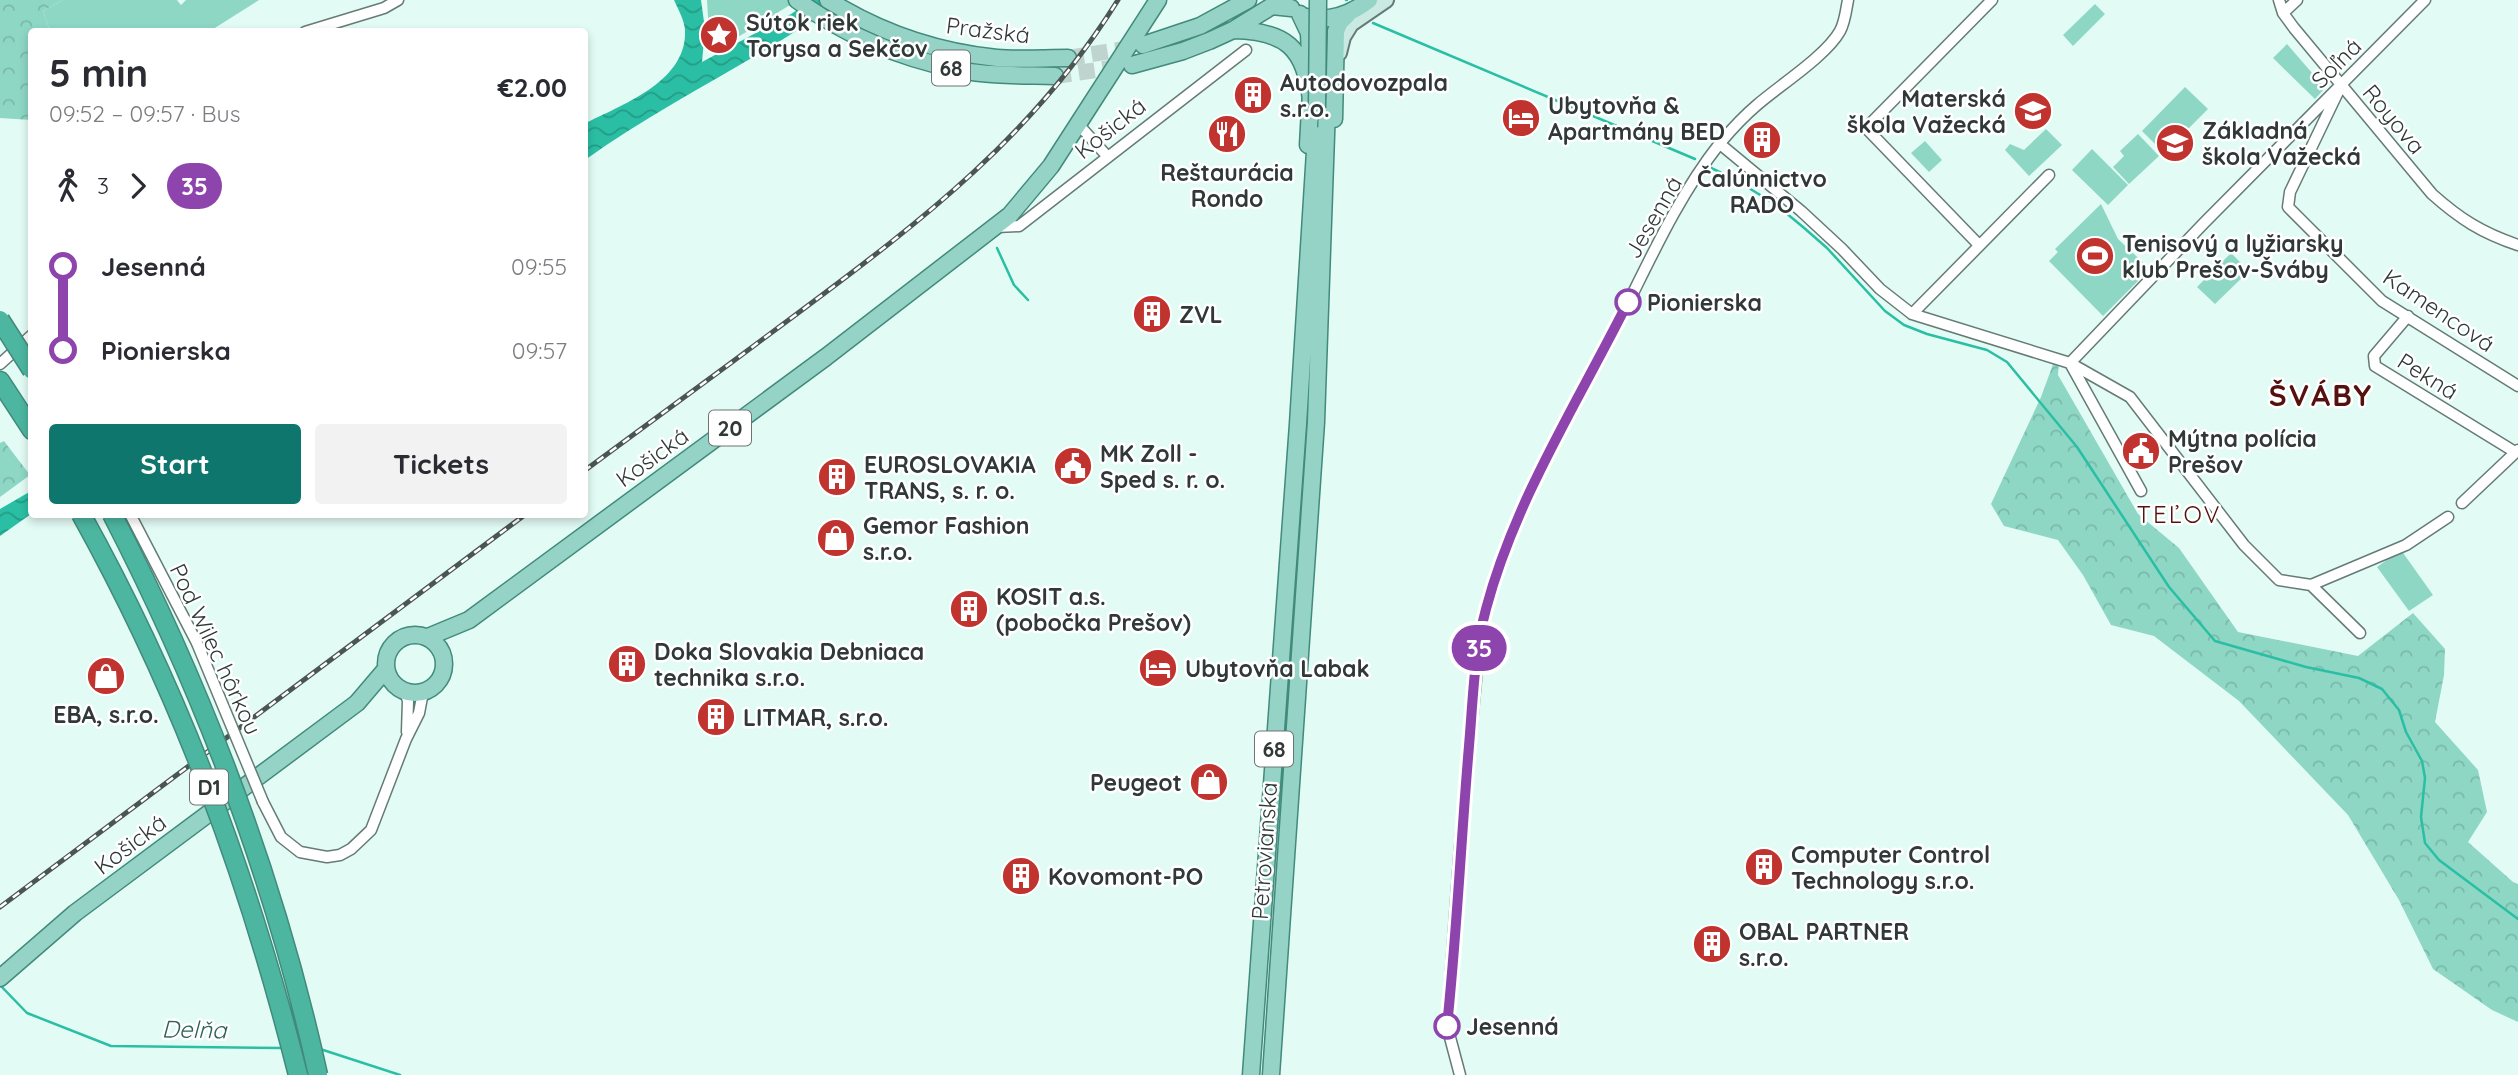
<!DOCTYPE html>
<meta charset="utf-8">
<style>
body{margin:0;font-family:Quicksand,sans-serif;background:#f2f2f3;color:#2b2b33;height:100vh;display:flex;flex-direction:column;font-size:26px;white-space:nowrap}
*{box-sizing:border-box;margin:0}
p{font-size:23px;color:#7c7c81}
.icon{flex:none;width:38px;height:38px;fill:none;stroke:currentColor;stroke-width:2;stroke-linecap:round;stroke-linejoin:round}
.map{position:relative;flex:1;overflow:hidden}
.side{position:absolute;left:28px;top:28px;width:560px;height:490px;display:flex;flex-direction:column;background:#fff;border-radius:7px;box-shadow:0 4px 10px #0003}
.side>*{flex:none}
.badge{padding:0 14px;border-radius:23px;font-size:24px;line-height:46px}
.map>.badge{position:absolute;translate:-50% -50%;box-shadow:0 0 0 4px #fff}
.legs{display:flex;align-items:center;gap:10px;height:77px;padding:0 21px;font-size:23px}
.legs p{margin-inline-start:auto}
.head{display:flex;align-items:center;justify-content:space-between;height:119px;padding:0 21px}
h1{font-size:38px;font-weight:700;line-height:52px}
.action{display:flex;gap:14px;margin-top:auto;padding:14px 21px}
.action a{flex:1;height:80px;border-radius:7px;background:#0f766e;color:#fff;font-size:28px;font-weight:700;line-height:80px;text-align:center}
.action a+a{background:#f2f2f3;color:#2b2b33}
ul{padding:0 21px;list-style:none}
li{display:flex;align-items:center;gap:24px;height:84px;font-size:26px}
li i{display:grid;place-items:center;width:10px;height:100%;margin:0 9px;background:currentColor}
li i::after{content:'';width:18px;height:18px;margin:-9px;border:5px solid;border-radius:50%;background:#fff}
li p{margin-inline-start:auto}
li:first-child i{background:linear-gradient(#0000 50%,currentColor 0)}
li:last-child i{background:linear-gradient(currentColor 50%,#0000 0)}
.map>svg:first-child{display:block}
.green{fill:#8ed7c5}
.forest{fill:url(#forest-crowns)}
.water{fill:url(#water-waves)}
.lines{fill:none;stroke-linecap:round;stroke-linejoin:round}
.stream{stroke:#2abfa4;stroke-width:2.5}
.primary-tunnel{stroke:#bfd4cf;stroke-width:16;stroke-dasharray:16 8;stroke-linecap:butt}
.street-casing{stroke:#667b75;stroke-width:13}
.secondary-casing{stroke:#667b75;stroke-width:18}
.primary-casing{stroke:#428a7b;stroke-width:19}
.highway-casing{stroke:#428a7b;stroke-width:21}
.street{stroke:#fff;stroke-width:10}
.secondary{stroke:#c9e9e2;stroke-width:14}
.primary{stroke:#94d3c6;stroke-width:16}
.highway{stroke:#4cb6a0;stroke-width:18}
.rail-casing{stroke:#4b5653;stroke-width:5}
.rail{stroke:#fff;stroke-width:2.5;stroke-dasharray:8;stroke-linecap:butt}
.street-bridge-casing{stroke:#667b75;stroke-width:13;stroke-linecap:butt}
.primary-bridge-casing{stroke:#428a7b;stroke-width:19;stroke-linecap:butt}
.highway-bridge-casing{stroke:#428a7b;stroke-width:21;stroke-linecap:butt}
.street-bridge{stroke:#fff;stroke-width:10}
.primary-bridge{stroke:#94d3c6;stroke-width:16}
.highway-bridge{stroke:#4cb6a0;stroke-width:18}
.line-1-casing{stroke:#fff;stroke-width:16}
.line-1{stroke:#8e44ad;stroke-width:10}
.stop-1-dot{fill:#fff;stroke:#8e44ad;stroke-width:3.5}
.labels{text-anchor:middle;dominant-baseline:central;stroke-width:5;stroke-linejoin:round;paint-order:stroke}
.shield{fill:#fff;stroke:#6e7473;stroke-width:2}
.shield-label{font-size:21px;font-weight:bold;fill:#303937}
.poi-label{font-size:23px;font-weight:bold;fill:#303937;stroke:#fff;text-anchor:start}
.street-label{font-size:23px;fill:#303937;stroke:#fff}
.stop-label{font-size:23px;font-weight:bold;fill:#303937;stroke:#fff;text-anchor:start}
.neighbourhood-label{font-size:24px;letter-spacing:2px;fill:#55110e;stroke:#fff}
.water-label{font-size:24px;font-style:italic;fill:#2b6357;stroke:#fff}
.district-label{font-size:30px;font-weight:bold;letter-spacing:2px;fill:#55110e;stroke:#fff}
</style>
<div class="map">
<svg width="2518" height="1075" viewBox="0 0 2518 1075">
<defs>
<pattern id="forest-crowns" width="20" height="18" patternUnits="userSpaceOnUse" patternTransform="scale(1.75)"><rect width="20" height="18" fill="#8ed7c5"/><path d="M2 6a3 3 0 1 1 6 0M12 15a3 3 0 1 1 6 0" fill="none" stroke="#7bb9aa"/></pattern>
<pattern id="water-waves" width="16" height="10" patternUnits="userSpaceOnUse" patternTransform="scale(1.75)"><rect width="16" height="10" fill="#2abfa4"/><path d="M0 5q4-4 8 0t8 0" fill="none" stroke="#249c86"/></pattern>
</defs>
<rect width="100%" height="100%" fill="#e3fbf5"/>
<path class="green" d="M63,0H177L181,5L186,0H259L210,31H50L43,11Z
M707,0H798L725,45L710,51Z
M2095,4L2105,14L2073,46L2063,35Z
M2287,44L2325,88L2315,99L2273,58Z
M2185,87L2208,109L2164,153L2142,131Z
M2046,129L2062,145L2029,176L2005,150L2010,144L2024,150Z
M2138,134L2159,156L2129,184L2113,167L2124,156L2120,151Z
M1925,141L1942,160L1929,172L1911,153Z
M2092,149L2128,185L2108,205L2072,170Z
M2101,204L2118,239L2150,269L2103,316L2049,261L2058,252L2055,249Z
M2231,253L2249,271L2215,304L2197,287Z
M2401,550L2433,595L2409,611L2377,567Z"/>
<path class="forest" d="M0,0H63L43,11L50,31L32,32L31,120L0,118Z
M2055,359L2059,361L2058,375L2138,514L2179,548L2238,632L2358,656L2413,613L2445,649L2444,675L2435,722L2478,770L2487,812L2468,842L2513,882L2518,884V1022L2492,1010L2433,969L2399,900L2348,815L2239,701L2154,636L2111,625L2083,575L2058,540L2004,526L1991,504L2041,397Z
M4,441L30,475L0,497V443Z"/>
<path class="water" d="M674,0H701L705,29L702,62L791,14L812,0H843C760,59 667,101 585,160L584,124C621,105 687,82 685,31C685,21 678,9 674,0Z
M31,491V514L0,536V509Z"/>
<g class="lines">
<path class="stream" d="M1346,0H1347
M1373,23L1695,159
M1707,166L1734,179L1775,204L1803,227L1827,248L1885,311L1904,325L1927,334L1987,350L2007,362L2077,447L2169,587L2215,641L2306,667L2359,678L2382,689L2399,710L2406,732L2422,761L2425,778L2421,817L2425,843L2439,860L2518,919
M997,248L1014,285L1028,300
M0,985L27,1013L111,1046L282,1048
M317,1048L400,1075"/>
<path class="primary-tunnel" d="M1068,58L1137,47
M1055,76L1125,66"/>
<g class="street-casing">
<path id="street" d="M2279,0L2283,13L2294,28L2432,194C2460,219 2482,233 2518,245
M2283,13L2297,0
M305,32L384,8L398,0
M2338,92L2290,192L2288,207L2382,301L2518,386
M1078,124L1108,157
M1720,144L1801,211L1842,249L1880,289L1912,314L2070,363L2130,397L2244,545L2279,580L2311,585L2406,545L2448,517
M996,227L1019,226L1246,50
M1979,245L1866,128L1992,0
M1912,314L2049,175
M2408,316L2374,356L2375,366L2515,452
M0,364L32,335
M2141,491L2070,363L2204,223L2425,0
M2462,503L2518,450
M130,514L197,643
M2311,585L2360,633
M405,691L408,701L407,732
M263,802L281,837L300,852L327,857L340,855L351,849L371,830L406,739L419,713L423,692
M1460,1075L1447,1026L1460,847L1480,638C1500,528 1563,431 1613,333C1646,269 1675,200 1720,143C1731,130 1744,116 1757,105C1780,85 1826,56 1840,31C1845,22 1846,10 1848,0"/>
</g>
<g class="secondary-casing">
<path id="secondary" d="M1339,53L1343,37L1351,24L1386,0"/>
</g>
<g class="primary-casing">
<path id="primary" d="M797,0C844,35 902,58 959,70C990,76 1023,75 1055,76
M828,0C879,32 937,52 997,58C1020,60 1045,58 1068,58
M1300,14L1309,33L1310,58
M1307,17C1330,22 1351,14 1369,0
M1233,30C1285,31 1305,47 1311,100
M1143,45L1200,26L1248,0
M1132,65L1183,51L1209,41L1233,30L1272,6L1291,8
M1334,119L1336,31L1340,22L1348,14
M1308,145L1311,91
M386 664a29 29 0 1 1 58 0a29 29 0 1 1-58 0Z
M428,637L469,620L826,357L1010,215L1051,166L1158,0
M0,978L75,913L357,703L386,669
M1251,1075L1298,424L1316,135
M1271,1075L1316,422L1327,107"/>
</g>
<g class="highway-casing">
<path id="highway" d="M0,381L32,430"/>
</g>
<use href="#street" class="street"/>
<use href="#secondary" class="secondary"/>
<use href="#primary" class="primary"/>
<use href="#highway" class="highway"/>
<g class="rail-casing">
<path id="rail" d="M584,471C656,418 727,366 798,313C923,220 1034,135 1118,0
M0,907L526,514"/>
</g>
<use href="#rail" class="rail"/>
<g class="street-bridge-casing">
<path id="street-bridge" d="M197,643L263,802"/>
</g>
<g class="primary-bridge-casing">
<path id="primary-bridge" d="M1317,108L1318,0"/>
</g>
<g class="highway-bridge-casing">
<path id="highway-bridge" d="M0,320L32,370
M81,514C181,694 248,876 298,1075
M112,514C204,692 275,880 318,1075"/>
</g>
<use href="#street-bridge" class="street-bridge"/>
<use href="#primary-bridge" class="primary-bridge"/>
<use href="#highway-bridge" class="highway-bridge"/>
</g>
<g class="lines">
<g class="line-1-casing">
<path id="line-1" d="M1447,1026C1457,932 1461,839 1469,746C1473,700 1474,653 1486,609C1515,500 1578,402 1628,302"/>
</g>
<use href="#line-1" class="line-1"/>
</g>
<defs>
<g id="sight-disc" transform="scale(2.0125)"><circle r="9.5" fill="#c1332e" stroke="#fff"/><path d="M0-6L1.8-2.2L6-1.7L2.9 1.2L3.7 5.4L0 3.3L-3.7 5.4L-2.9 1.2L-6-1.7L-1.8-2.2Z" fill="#fff"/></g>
<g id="building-disc" transform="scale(2.0125)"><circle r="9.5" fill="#c1332e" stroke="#fff"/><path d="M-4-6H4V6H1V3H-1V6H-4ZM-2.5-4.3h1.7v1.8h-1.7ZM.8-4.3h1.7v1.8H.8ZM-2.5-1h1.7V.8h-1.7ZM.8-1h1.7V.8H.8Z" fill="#fff"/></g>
<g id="school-disc" transform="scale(2.0125)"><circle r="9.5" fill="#c1332e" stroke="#fff"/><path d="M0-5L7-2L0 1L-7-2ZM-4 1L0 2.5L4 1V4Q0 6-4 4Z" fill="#fff"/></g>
<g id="hotel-disc" transform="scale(2.0125)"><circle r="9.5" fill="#c1332e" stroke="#fff"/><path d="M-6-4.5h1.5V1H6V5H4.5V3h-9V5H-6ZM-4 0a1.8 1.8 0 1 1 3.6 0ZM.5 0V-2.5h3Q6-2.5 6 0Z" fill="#fff"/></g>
<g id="restaurant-disc" transform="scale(2.0125)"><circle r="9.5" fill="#c1332e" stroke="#fff"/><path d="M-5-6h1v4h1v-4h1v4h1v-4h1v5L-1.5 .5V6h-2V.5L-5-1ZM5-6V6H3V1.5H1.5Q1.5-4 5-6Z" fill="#fff"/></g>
<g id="stadium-disc" transform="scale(2.0125)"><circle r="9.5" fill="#c1332e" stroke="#fff"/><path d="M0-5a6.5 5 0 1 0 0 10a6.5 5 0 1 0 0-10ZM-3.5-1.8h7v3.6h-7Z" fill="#fff"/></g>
<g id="civic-disc" transform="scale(2.0125)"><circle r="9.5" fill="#c1332e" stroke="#fff"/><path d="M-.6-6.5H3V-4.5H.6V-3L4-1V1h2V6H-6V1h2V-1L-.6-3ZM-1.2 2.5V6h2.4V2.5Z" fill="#fff"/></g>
<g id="shop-disc" transform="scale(2.0125)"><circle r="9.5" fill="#c1332e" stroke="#fff"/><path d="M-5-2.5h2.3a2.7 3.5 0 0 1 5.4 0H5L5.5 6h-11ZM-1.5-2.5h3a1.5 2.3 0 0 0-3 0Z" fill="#fff"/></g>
</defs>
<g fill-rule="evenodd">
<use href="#sight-disc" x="719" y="35"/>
<use href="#building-disc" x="1253" y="95"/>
<use href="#school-disc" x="2033" y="111"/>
<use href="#hotel-disc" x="1521" y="118"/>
<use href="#restaurant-disc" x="1227" y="134"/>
<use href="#building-disc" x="1762" y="140"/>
<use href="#school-disc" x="2175" y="143"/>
<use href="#stadium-disc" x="2095" y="256"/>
<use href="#building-disc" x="1152" y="314"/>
<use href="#civic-disc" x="2141" y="451"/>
<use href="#civic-disc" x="1073" y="466"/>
<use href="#building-disc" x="837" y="477"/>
<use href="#shop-disc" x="836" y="538"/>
<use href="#building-disc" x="969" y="609"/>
<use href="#building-disc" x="627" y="664"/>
<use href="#hotel-disc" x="1158" y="668"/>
<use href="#shop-disc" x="106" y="676"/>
<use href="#building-disc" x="716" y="717"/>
<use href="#shop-disc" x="1209" y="782"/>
<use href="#building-disc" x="1764" y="867"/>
<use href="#building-disc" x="1021" y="876"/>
<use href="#building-disc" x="1712" y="944"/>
</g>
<g class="stop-1-dot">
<circle cx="1628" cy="302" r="12"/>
<circle cx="1447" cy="1026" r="12"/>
</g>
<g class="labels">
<g class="shield">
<rect x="932" y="50.5" width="38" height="35" rx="5"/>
<rect x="709" y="410.5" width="42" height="35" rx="5"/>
<rect x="1255" y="731.5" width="38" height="35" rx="5"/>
<rect x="190" y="769.5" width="38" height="35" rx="5"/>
</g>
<g class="shield-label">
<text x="951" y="68">68</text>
<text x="730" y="428">20</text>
<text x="1274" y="749">68</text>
<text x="209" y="787">D1</text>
</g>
<g class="poi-label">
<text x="746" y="22">Sútok riek<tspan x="746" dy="26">Torysa a Sekčov</tspan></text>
<text x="1280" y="82">Autodovozpala<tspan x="1280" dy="26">s.r.o.</tspan></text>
<text x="2006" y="98" text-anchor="end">Materská<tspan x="2006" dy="26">škola Važecká</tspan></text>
<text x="1548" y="105">Ubytovňa &amp;<tspan x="1548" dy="26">Apartmány BED</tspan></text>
<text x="2202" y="130">Základná<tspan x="2202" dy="26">škola Važecká</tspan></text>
<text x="1227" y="172" text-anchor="middle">Reštaurácia<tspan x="1227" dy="26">Rondo</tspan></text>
<text x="1762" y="178" text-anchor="middle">Čalúnnictvo<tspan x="1762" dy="26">RADO</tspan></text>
<text x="2122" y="243">Tenisový a lyžiarsky<tspan x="2122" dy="26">klub Prešov-Šváby</tspan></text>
<text x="1179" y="314">ZVL</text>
<text x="2168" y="438">Mýtna polícia<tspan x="2168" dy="26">Prešov</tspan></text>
<text x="1100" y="453">MK Zoll -<tspan x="1100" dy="26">Sped s. r. o.</tspan></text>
<text x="864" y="464">EUROSLOVAKIA<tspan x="864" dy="26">TRANS, s. r. o.</tspan></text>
<text x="863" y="525">Gemor Fashion<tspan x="863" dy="26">s.r.o.</tspan></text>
<text x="996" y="596">KOSIT a.s.<tspan x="996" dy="26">(pobočka Prešov)</tspan></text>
<text x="654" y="651">Doka Slovakia Debniaca<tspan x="654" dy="26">technika s.r.o.</tspan></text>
<text x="1185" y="668">Ubytovňa Labak</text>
<text x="106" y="714" text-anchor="middle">EBA, s.r.o.</text>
<text x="743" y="717">LITMAR, s.r.o.</text>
<text x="1182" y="782" text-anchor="end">Peugeot</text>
<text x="1791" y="854">Computer Control<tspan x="1791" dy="26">Technology s.r.o.</tspan></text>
<text x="1048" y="876">Kovomont-PO</text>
<text x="1739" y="931">OBAL PARTNER<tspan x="1739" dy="26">s.r.o.</tspan></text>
</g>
<g class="street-label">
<text transform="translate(988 30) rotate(7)">Pražská</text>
<text transform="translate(2336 63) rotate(-45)">Soľná</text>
<text transform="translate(2394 119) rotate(50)">Royova</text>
<text transform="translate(1110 128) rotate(-38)">Košická</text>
<text transform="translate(1653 217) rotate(-60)">Jesenná</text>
<text transform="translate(2439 310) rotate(34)">Kamencová</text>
<text transform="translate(2428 376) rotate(32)">Pekná</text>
<text transform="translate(652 457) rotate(-36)">Košická</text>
<text transform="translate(216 649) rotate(65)">Pod Wilec hôrkou</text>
<text transform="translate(130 844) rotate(-37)">Košická</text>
<text transform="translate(1264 851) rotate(-86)">Petrovianska</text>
</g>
<g class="stop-label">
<text x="1647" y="302">Pionierska</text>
<text x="1466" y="1026">Jesenná</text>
</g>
<g class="neighbourhood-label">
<text x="2179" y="514">TEĽOV</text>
</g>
<g class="water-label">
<text transform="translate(194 1029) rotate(1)">Delňa</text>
</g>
<g class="district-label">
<text x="2321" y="395">ŠVÁBY</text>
</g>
</g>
</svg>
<b class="badge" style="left:1479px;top:648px;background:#8e44ad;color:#fff">35</b>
<section class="side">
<div class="head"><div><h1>5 min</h1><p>09:52 – 09:57 · Bus</p></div><b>€2.00</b></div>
<div class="legs"><svg class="icon" aria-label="walk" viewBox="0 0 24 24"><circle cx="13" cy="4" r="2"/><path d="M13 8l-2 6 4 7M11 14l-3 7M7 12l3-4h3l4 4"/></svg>3<svg class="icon" aria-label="forward" viewBox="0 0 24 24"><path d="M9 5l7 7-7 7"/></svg><b class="badge" style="background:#8e44ad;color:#fff">35</b></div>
<ul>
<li><i style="color:#8e44ad"></i><b>Jesenná</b><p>09:55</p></li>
<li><i style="color:#8e44ad"></i><b>Pionierska</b><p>09:57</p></li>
</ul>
<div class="action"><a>Start</a><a>Tickets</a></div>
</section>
</div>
